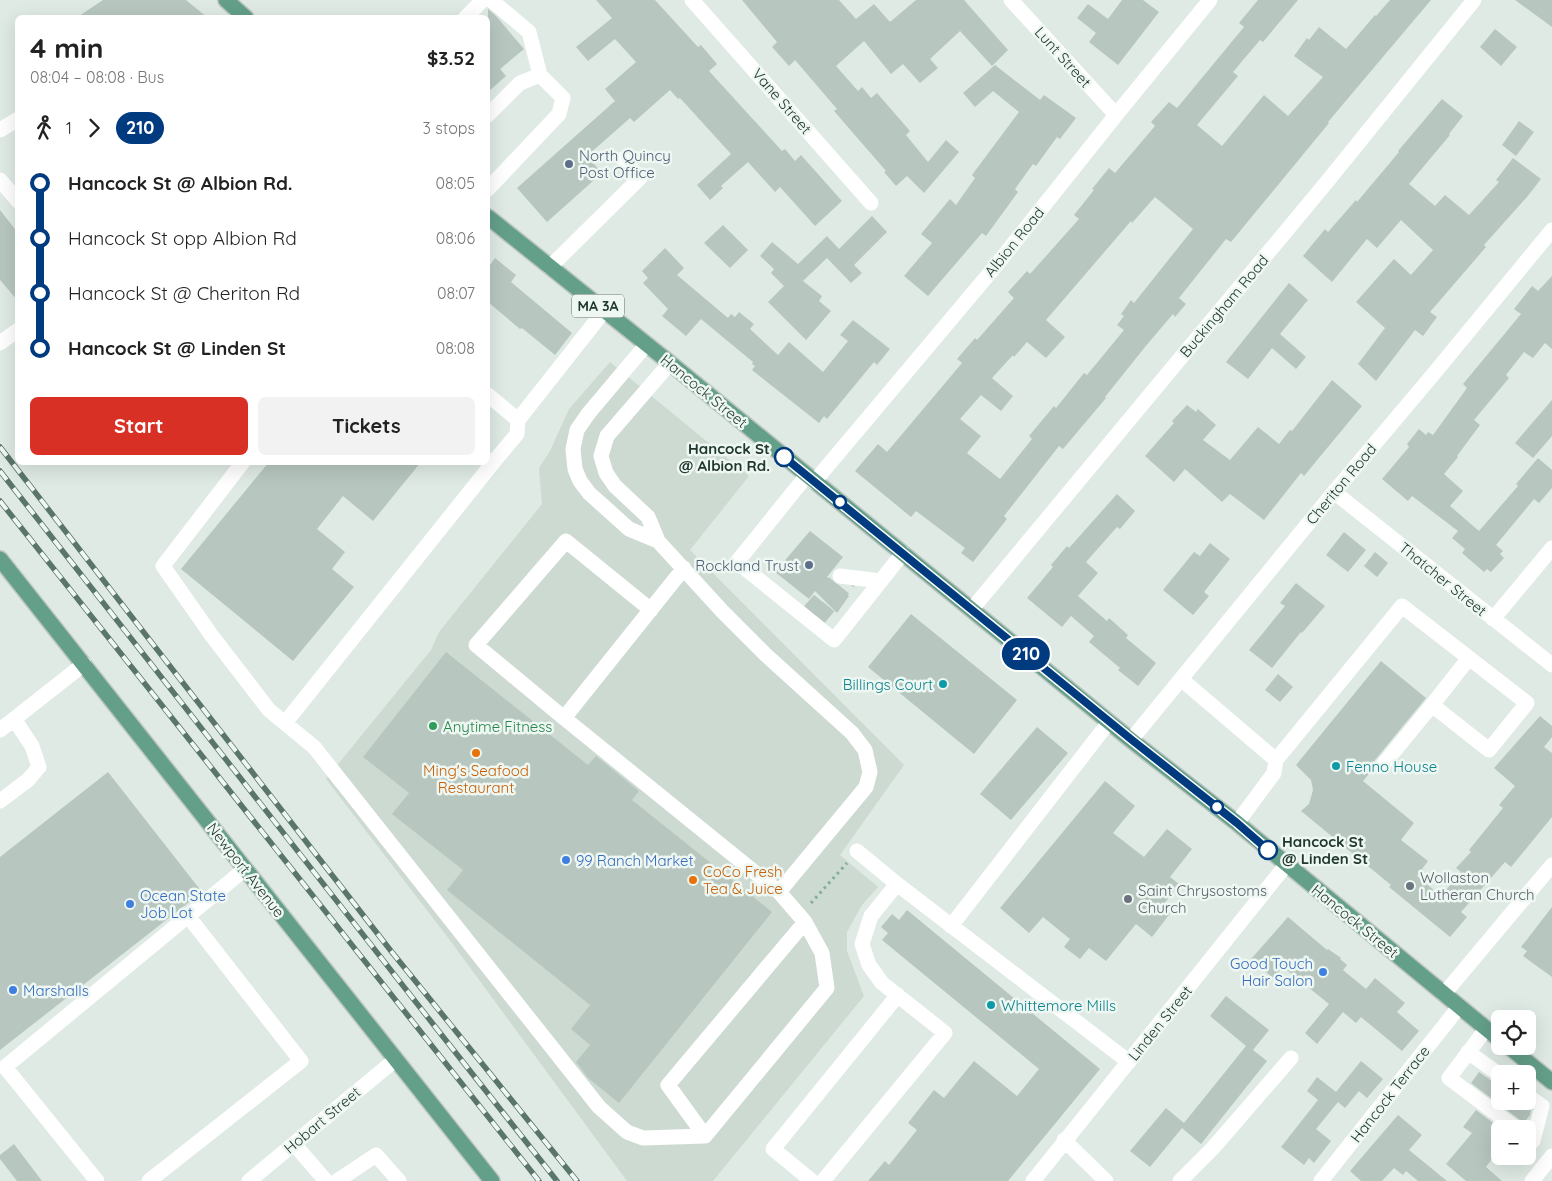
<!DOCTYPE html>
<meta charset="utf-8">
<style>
body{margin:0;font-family:Quicksand,sans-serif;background:#f2f2f2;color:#222;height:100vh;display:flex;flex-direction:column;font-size:19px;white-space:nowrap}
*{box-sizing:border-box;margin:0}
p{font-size:16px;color:#767676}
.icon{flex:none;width:28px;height:28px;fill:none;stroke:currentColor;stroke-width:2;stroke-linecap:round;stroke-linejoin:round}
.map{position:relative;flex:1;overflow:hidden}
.drawer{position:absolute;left:15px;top:15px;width:475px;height:450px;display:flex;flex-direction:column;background:#fff;border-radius:8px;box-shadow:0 5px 20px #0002}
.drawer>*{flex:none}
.badge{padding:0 10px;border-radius:16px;font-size:18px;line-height:32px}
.fabs{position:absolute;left:1491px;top:1010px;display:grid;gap:10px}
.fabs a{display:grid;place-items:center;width:45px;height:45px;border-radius:8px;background:#fff;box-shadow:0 5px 20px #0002;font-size:25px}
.map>.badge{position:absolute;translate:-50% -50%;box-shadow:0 0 0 2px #fff}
.legs{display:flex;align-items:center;gap:8px;height:55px;padding:0 15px;font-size:16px}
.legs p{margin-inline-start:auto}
.overview{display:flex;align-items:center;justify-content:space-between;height:85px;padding:0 15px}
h1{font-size:28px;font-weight:800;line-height:38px}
.button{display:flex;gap:10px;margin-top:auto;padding:10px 15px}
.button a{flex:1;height:58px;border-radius:8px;background:#d93025;color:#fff;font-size:20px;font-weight:800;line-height:58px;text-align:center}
.button a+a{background:#f2f2f2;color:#222}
ul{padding:0 15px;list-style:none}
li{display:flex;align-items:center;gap:18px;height:55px;font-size:19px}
li i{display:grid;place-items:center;width:8px;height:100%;margin:0 6px;background:currentColor}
li i::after{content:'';width:12px;height:12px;margin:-6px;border:4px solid;border-radius:50%;background:#fff}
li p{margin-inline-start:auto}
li:first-child i{background:linear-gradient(#0000 50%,currentColor 0)}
li:last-child i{background:linear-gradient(currentColor 50%,#0000 0)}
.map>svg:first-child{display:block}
.built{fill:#cddad2}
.building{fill:#b7c7bf;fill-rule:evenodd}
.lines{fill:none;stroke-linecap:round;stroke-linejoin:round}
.minor-tunnel{stroke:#b8c7bf;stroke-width:15;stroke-dasharray:15 8;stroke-linecap:butt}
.major-casing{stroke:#bcc4c1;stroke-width:18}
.path{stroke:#7fad9a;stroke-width:3;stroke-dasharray:2.5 4;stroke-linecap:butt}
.minor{stroke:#fff;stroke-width:15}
.major{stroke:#639f89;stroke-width:15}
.rail-casing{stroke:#5a756b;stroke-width:5.5}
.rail{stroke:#eff7f2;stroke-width:4;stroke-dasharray:11;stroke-linecap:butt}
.line-1-casing{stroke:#fff;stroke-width:11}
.line-1{stroke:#003b80;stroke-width:8}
.service-dot{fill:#5c6f8a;stroke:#eff7f2;stroke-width:2}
.stop-1-dot{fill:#fff;stroke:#003b80;stroke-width:2.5}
.culture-dot{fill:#0f9aa8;stroke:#eff7f2;stroke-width:2}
.leisure-dot{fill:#2e9e5b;stroke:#eff7f2;stroke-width:2}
.food-dot{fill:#e8710a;stroke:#eff7f2;stroke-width:2}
.shop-dot{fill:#3f7fe0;stroke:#eff7f2;stroke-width:2}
.worship-dot{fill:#6b7280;stroke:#eff7f2;stroke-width:2}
.labels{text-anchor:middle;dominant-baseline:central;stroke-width:5;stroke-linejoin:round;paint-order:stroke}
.shield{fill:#eff7f2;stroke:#5e726a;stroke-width:1}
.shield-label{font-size:14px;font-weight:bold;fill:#203930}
.street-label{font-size:15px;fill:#203930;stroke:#eff7f2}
.service-label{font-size:15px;fill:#4e5e75;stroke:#eff7f2;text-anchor:start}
.stop-label{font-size:15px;font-weight:bold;fill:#203930;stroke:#eff7f2;text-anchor:end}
.culture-label{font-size:15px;fill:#0d838f;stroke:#eff7f2;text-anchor:start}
.leisure-label{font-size:15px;fill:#27864d;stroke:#eff7f2;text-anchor:start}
.food-label{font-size:15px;fill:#c56008;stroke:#eff7f2}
.shop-label{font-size:15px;fill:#366cbe;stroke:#eff7f2;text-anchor:start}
.worship-label{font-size:15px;fill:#5b616d;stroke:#eff7f2;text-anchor:start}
</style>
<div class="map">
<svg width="1552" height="1181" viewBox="0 0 1552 1181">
<rect width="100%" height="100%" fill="#deeae3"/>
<path class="built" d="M610,362L749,476L690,550L904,765L840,855L878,887L862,905L847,932V951L864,996L713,1181H627L449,939L326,779L431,650L439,632L542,504L539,468L550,451L569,409Z"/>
<path class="building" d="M103,0H186L208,18H76Z
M596,0H655L698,47L701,45L717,64L709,71L782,151L785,149L795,161L801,155L842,201L815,226L780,187L775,192L748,162L721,186L723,188L710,200L697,185L731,154L680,98L678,99L670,90L634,122L630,118L587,156L602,173L547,222L517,188L615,101L605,89L636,62L615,39L588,61L576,47L612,18Z
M742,0H839L856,19L874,4L890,22L916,0H964L1008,50L992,66L960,31L930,59L938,68L920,83L903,64L891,74L864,41L836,66L858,91L862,87L871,98L877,93L910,131L906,135L928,162L946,140L959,152L924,193L907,176L896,186L884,172L886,171L834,111L837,109L795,60L789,66L772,47L777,42Z
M1122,0H1143L1159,12L1118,65L1089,42L1096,33L1077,18L1088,4L1108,19Z
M1258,0H1298L1263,42L1260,40L1233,72L1238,76L1197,125L1222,146L1264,95L1288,116L1323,77L1294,56L1307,38L1309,40L1319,27L1346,49L1375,15L1376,16L1390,0H1431L1328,122L1329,123L1231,242L1226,239L1179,298L1186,304L1175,317L1173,314L1145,347L1105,397L1106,398L1063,449L1059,446L1004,516L1007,519L973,562L961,553L965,548L916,511L911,517L855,471L878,444L887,452L962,363L957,359L975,338L977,340L1014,298L1008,292L1027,271L1030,274L1079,219L1074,215L1094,190L1092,189L1109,168L1115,173L1155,126L1151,122L1169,102L1177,108L1244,27L1239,23ZM1155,197L1193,229L1134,303L1131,300L1121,314L1124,316L1117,325L1124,330L1087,375L1084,373L1056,408L1054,406L1029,436L1032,439L1000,479L967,453L981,436L960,419L981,395L1001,411L1013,396L992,378L1013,355L1014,357L1027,342L1046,358L1065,337L1046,320L1131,221L1132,223Z
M1515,0H1552V27Z
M488,9L496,16L524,49L500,69L506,76L488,92Z
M1495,29L1517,47L1501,66L1480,47Z
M995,65L1040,100L1044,95L1076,118L1060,139L1057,137L1036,166L1033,164L1015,189L1018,192L986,236L982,233L928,296L904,276L932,243L921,234L950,199L956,205L975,178L972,175L1019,112L993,91L975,107L963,93Z
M1442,99L1463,116L1449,134L1450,135L1409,184L1435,206L1445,195L1469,215L1499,182L1496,180L1513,158L1541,179L1527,197L1484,245L1486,247L1430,312L1437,317L1423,336L1415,330L1376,381L1358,364L1385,328L1356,302L1394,259L1411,275L1433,250L1401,220L1377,248L1367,239L1332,282L1303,256L1325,229L1328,232L1356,200L1357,202L1399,152L1398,151Z
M1519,121L1534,132L1516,156L1502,145Z
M0,210L18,233V301L0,280Z
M872,216L887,232L854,265L862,273L851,283L827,258L803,281L822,296L819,301L831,311L806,340L768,302L784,286L771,273L774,269L760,256L772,242L798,264L827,236L839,249Z
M723,225L748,250L730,268L704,243Z
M665,248L684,268L677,275L728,318L731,314L735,317L739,312L754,324L750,329L778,355L789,342L823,372L848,341L840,335L853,320L890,349L877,365L874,362L827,419L824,416L819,423L752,370L755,366L752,364L753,362L701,319L686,336L662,316L668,309L643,283L648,278L642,271Z
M495,258L516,275L511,282L572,333L555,355L522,328L520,329L488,302V268Z
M1552,276V349L1545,343L1533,358L1524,352L1506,375L1509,378L1474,420L1480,425L1457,456L1458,457L1444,474L1463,491L1450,506L1479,531L1518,486L1516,484L1538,458L1552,470V488L1539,503L1534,499L1496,545L1503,551L1500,554L1504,558L1491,572L1487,569L1484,572L1462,553L1465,549L1452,538L1458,531L1412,496L1408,501L1382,479L1409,447L1407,444L1419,429L1426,435L1428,432L1433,435L1467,388L1463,384L1521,314L1514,309L1532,286L1538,291Z
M1289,283L1308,300L1280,334L1306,357L1296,369L1272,348L1248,379L1226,362Z
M1332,380L1362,406L1304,476L1301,473L1264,520L1230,494L1222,502L1185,469L1174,482L1145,456L1174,423L1172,421L1187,405L1196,412L1198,409L1216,425L1203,440L1230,460L1258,427L1279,444L1290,430L1292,431Z
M1552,400V436L1533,458L1515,443Z
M269,462H421L373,521L343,496L317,529L345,552L332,569L354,587L293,661L181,569Z
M1117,494L1135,511L1120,529L1117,527L1086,562L1098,573L1078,596L1107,621L1109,618L1128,635L1126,638L1156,663L1138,686L1118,670L1120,668L1089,642L1094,636L1071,616L1062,627L1027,598L1053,567L1051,565L1067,546L1069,548Z
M810,531L843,557L827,577L849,596L837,613L815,591L809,599L775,572Z
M1344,532L1366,550L1348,572L1326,555Z
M1210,543L1230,559L1204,592L1209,596L1193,615L1163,590L1194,552L1200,556Z
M1375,552L1388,563L1377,577L1364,566Z
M1296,583L1325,606L1302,633L1301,632L1272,668L1249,650L1285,606L1280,603Z
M911,614L1017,700L974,754L868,667Z
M446,652L588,765L596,756L639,791L632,800L772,912L619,1103L588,1078L576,1062L590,1045L571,1029L590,1005L447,890L463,870L392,814L409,793L363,757Z
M1381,661L1426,698L1375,760L1373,769L1363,781L1414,823L1401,840L1428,861L1417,876L1441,896L1461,872L1456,868L1471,852L1469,850L1503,808L1499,805L1515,786L1494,768L1540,716L1552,726V737L1544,747L1552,753V817L1511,867L1505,862L1461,912L1467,917L1450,937L1389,887L1391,885L1301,811L1309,804L1313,790L1311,780L1296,765Z
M1278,674L1293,687L1280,702L1265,690Z
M1037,727L1068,753L1011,820L980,794Z
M108,772L202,892L0,1050V857Z
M1105,781L1135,806L1113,833L1144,857L1167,829L1192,849L1170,877L1179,884L1164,904L1172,911L1152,937L1136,924L1106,961L1089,948L1080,959L1064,947L1070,939L1043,917L1029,933L1000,908Z
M1552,907V977L1523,956L1527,951L1521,947Z
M907,910L1100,1069L1008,1181H868L885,1161L889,1165L917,1130L908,1123L934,1090L944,1098L974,1061L1017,1096L1039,1069L882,940L888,933L881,927L892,914L899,920Z
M1288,917L1327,950L1328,949L1341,958L1340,959L1347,965L1343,970L1366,989L1375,978L1405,1003L1397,1012L1419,1031L1402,1051L1361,1017L1356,1023L1343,1012L1317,1044L1305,1033L1329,1004L1283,967L1273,978L1251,959Z
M1226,996L1269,1030L1253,1050L1267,1061L1201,1144L1182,1128L1150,1167L1130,1151L1166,1108L1184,1123L1246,1046L1210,1016Z
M1361,1061L1383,1079L1367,1098L1359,1091L1345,1108L1338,1102L1316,1129L1331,1141L1314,1163L1309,1158L1304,1165L1281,1147L1318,1100L1307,1091L1317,1077L1336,1092Z
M1479,1072L1495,1083L1500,1084V1101H1521L1531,1110L1530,1115L1524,1123L1471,1083Z
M1476,1110L1501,1129L1500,1148L1486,1167L1502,1181H1466L1446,1164L1472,1133L1463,1127Z
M1398,1115L1422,1135L1409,1150L1447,1181H1418L1406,1171L1403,1175L1394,1168L1382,1181H1361L1350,1171Z
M14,1144L42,1181H17L0,1159V1155Z"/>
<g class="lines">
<path class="minor-tunnel" d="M810,611L840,576
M819,618L849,582"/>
<g class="major-casing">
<path id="major" d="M226,0L246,18
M488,217L670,363L1131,740L1237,823L1500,1040
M0,559L492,1181
M1508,1046L1552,1082"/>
</g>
<path class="path" d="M811,903L847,863"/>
<path class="minor" d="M491,0L529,32L540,75
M692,0L871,203
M1011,0L1116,115
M465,18L483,0
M488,115L520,83L540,75L563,98L559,114L488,189
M0,130L18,119
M0,180L18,201
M550,267L640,178L623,159
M0,343L18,330
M646,345L588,414L577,430L573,449L575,469L580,481L589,493L629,529L658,541
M670,363L607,436L601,456L606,473L615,486L648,517L658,541L722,611L766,655L852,733L865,750L870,772L866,787L779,892L564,718L684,568
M488,395L518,420L604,311
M243,462L163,566L212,636L269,710L314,747L599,1107L627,1132L643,1138L705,1136
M492,464L517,434L518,420
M807,475L737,562L834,640L903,553
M814,482L994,268L1116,115L1210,0
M1334,492L1552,665
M840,576L881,581
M972,609L1326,183L1474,0
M1493,619L1552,548
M1181,679L1276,760
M564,718L476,645L566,541L651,610
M285,723L492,464L488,460
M0,730L84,664
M1131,740L1334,492L1431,377L1552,230
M1382,766L1432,705
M0,801L28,780L39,767L32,746L14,719
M1237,823L1274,773L1276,760L1402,606L1527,703L1489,750L1432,705L1469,658
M857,851L897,884L1129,1062
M779,892L805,922L822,953L827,988L705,1136L668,1085L805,922
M951,926L1109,722
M1444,994L1552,865
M1486,1029L1449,1078L1517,1129
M1468,1052L1500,1075
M1528,1096L1542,1106L1533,1141
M1064,1140L1106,1181
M294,1144L326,1181
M97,1181L5,1067L245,869
M149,1181L301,1061L188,916
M249,1181L395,1060
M337,1181L376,1155L399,1181
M812,1181L773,1149L898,995
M823,1181L945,1033L882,983L869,965L862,944L871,916L897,884
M1033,1181L1286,865
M1180,1181L1213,1148L1291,1058
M1321,1181L1459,1007
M1532,1181L1552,1156"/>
<use href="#major" class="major"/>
<g class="rail-casing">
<path id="rail" d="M0,447L391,951L577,1181
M0,471L433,1024L557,1181
M0,501L539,1181"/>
</g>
<use href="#rail" class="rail"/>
</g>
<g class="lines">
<g class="line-1-casing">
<path id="line-1" d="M784,457L1132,740L1237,823L1268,850"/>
</g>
<use href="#line-1" class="line-1"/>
</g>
<g class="service-dot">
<circle cx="569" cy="164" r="5"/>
<circle cx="809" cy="565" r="5"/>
</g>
<g class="stop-1-dot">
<circle cx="784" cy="457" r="9"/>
<circle cx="840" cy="502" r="6"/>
<circle cx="1217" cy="807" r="6"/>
<circle cx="1268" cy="850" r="9"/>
</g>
<g class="culture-dot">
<circle cx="943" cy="684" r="5"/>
<circle cx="1336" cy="766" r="5"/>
<circle cx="991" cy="1005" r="5"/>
</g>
<circle class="leisure-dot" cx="433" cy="726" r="5"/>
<g class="food-dot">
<circle cx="476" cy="753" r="5"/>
<circle cx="693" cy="880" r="5"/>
</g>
<g class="shop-dot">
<circle cx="566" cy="860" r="5"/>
<circle cx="130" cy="904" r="5"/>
<circle cx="1323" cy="972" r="5"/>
<circle cx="13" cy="990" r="5"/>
</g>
<g class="worship-dot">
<circle cx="1410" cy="886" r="5"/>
<circle cx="1128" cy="899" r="5"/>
</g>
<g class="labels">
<rect class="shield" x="572" y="294.5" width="52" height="23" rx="4"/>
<g class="shield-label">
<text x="598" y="306">MA 3A</text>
</g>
<g class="street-label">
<text transform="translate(1063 57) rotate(48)">Lunt Street</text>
<text transform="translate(782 101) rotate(49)">Vane Street</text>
<text transform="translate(1014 242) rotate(-51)">Albion Road</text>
<text transform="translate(1224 306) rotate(-50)">Buckingham Road</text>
<text transform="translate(704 391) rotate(39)">Hancock Street</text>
<text transform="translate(1341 484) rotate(-50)">Cheriton Road</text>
<text transform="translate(1443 579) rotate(39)">Thatcher Street</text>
<text transform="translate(246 870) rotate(52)">Newport Avenue</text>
<text transform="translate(1355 921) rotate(39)">Hancock Street</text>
<text transform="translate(1160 1023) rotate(-51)">Linden Street</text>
<text transform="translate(1390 1094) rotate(-52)">Hancock Terrace</text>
<text transform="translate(322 1120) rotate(-40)">Hobart Street</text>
</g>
<g class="service-label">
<text x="579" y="155">North Quincy<tspan x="579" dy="17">Post Office</tspan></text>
<text x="799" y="565" text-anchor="end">Rockland Trust</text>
</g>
<g class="stop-label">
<text x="770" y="448">Hancock St<tspan x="770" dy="17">@ Albion Rd.</tspan></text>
<text x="1282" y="841" text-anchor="start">Hancock St<tspan x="1282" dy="17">@ Linden St</tspan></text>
</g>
<g class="culture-label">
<text x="933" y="684" text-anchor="end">Billings Court</text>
<text x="1346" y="766">Fenno House</text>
<text x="1001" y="1005">Whittemore Mills</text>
</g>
<g class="leisure-label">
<text x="443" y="726">Anytime Fitness</text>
</g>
<g class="food-label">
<text x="476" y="770">Ming's Seafood<tspan x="476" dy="17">Restaurant</tspan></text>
<text x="703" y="871" text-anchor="start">CoCo Fresh<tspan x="703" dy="17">Tea &amp; Juice</tspan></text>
</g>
<g class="shop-label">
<text x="576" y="860">99 Ranch Market</text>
<text x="140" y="895">Ocean State<tspan x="140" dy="17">Job Lot</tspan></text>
<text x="1313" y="963" text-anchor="end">Good Touch<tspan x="1313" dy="17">Hair Salon</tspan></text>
<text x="23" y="990">Marshalls</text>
</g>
<g class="worship-label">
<text x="1420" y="877">Wollaston<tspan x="1420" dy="17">Lutheran Church</tspan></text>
<text x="1138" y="890">Saint Chrysostoms<tspan x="1138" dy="17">Church</tspan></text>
</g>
</g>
</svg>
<div class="fabs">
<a><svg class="icon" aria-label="locate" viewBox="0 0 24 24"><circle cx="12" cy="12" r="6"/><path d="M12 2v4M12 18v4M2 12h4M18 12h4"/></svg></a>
<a>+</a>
<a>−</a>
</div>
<b class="badge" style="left:1026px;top:654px;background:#003b80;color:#fff">210</b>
<section class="drawer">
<div class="overview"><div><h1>4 min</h1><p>08:04 – 08:08 · Bus</p></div><b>$3.52</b></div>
<div class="legs"><svg class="icon" aria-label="walk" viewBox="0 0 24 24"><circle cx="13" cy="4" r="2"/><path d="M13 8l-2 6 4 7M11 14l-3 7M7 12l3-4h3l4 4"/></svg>1<svg class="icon" aria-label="forward" viewBox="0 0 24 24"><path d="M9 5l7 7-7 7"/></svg><b class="badge" style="background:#003b80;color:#fff">210</b><p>3 stops</p></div>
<ul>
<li><i style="color:#003b80"></i><b>Hancock St @ Albion Rd.</b><p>08:05</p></li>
<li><i style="color:#003b80"></i><span>Hancock St opp Albion Rd</span><p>08:06</p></li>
<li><i style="color:#003b80"></i><span>Hancock St @ Cheriton Rd</span><p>08:07</p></li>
<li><i style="color:#003b80"></i><b>Hancock St @ Linden St</b><p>08:08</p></li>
</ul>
<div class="button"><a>Start</a><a>Tickets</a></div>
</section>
</div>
